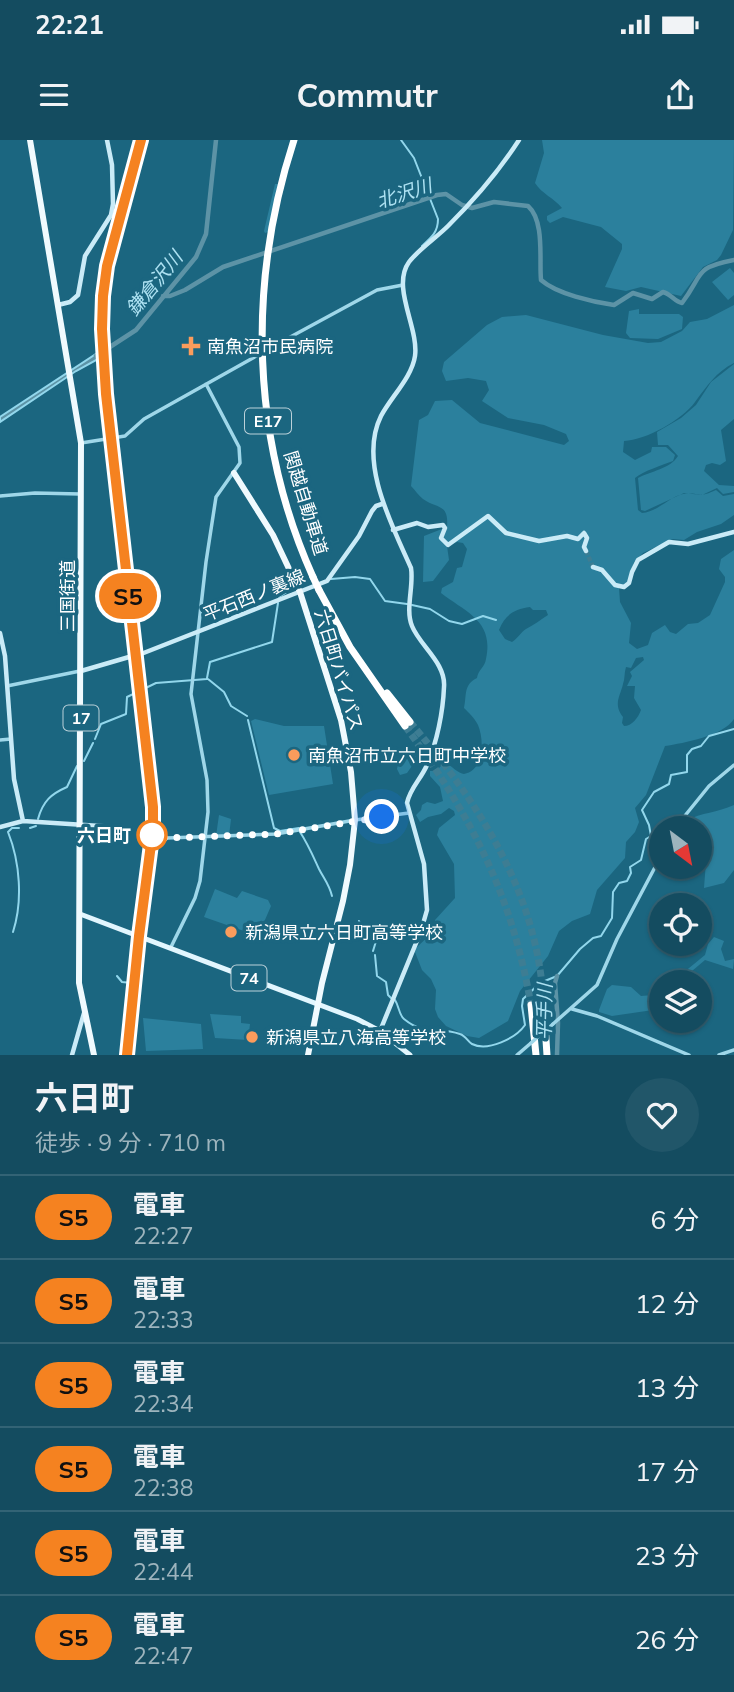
<!DOCTYPE html>
<html lang="ja">
<meta charset="utf-8">
<style>
body{margin:0;font-family:Mulish,"Noto Sans JP",sans-serif;background:#215669;color:#f1f3f6;height:100vh;display:flex;flex-direction:column;font-size:26px;white-space:nowrap}
*{box-sizing:border-box;margin:0}
p{font-size:23px;color:#9db4bd}
.icon{flex:none;width:38px;height:38px;fill:none;stroke:currentColor;stroke-width:2;stroke-linecap:round;stroke-linejoin:round}
.map{position:relative;height:915px;overflow:hidden}
.sheet{display:flex;flex-direction:column;background:#144c60;flex:1}
.sheet>*{flex:none}
.badge{padding:0 14px;border-radius:23px;font-size:24px;line-height:46px}
.needle{width:46px;rotate:148deg}
.fabs{position:absolute;left:649px;top:676px;display:grid;gap:14px}
.fabs a{display:grid;place-items:center;width:63px;height:63px;border-radius:50%;background:#144c60;box-shadow:0 2px 5px #0004,0 0 0 2px #336375;font-size:35px}
.you{position:absolute;width:35px;height:35px;margin:-18px;border:5px solid #fff;border-radius:50%;background:#1a73e8;box-shadow:0 0 0 10px #1a73e833}
.map>.badge{position:absolute;translate:-50% -50%;box-shadow:0 0 0 4px #fff}
.round{display:grid;place-items:center;flex:none;width:74px;height:74px;border-radius:37px;background:#215669}
.head{display:flex;align-items:center;justify-content:space-between;height:119px;padding:0 35px}
h1{font-size:33px;font-weight:700;line-height:52px}
ul{padding:0;list-style:none}
li{display:flex;align-items:center;gap:21px;height:84px;padding:0 35px;border-top:2px solid #336375}
li div{flex:1}
li b{display:block;font-size:26px}
li em{font-style:normal}
li .badge{min-width:77px;font-weight:700;text-align:center}
.status{display:flex;justify-content:space-between;align-items:center;height:49px;padding:0 35px;background:#144c60;direction:ltr}
.status svg{height:19px;fill:currentColor}
header{display:flex;justify-content:space-between;align-items:center;height:91px;padding:0 35px;background:#144c60;font-size:32px;font-weight:700}
.map>svg:first-child{display:block}
.green{fill:#2b809d;fill-rule:evenodd}
.water{fill:#5d93a6;stroke:#92d7ec;stroke-width:2}
.lines{fill:none;stroke-linecap:round;stroke-linejoin:round}
.stream{stroke:#92d7ec;stroke-width:2}
.river{stroke:#5d93a6;stroke-width:4.5}
.secondary-tunnel{stroke:#3d7d93;stroke-width:4.5;stroke-dasharray:4.5 2;stroke-linecap:butt}
.motorway-tunnel{stroke:#3d7d93;stroke-width:7;stroke-dasharray:7 3.5;stroke-linecap:butt}
.tertiary{stroke:#9fd7e9;stroke-width:3.5}
.secondary{stroke:#caebf7;stroke-width:4.5}
.primary{stroke:#e2f6fe;stroke-width:5}
.trunk{stroke:#f0fafe;stroke-width:6}
.motorway{stroke:#fff;stroke-width:7}
.rail-casing{stroke:#fff;stroke-width:4.5}
.rail{stroke:#1b6680;stroke-width:2;stroke-dasharray:5;stroke-linecap:butt}
.tertiary-bridge{stroke:#9fd7e9;stroke-width:3.5}
.motorway-bridge{stroke:#fff;stroke-width:7}
.line-casing{stroke:#fff;stroke-width:16}
.line{stroke:#f58220;stroke-width:10}
.walk{stroke:#fff;stroke-width:7;stroke-dasharray:0 12.6}
.poi-dot{fill:#fb9c5c;stroke:#1b6680;stroke-width:2.5}
.stop-dot{fill:#fff;stroke:#f58220;stroke-width:3.5}
.labels{text-anchor:middle;dominant-baseline:central;stroke-width:7;stroke-linejoin:round;paint-order:stroke}
.shield{fill:#1b6680;stroke:#bbd1d9;stroke-width:2}
.shield-label{font-size:16px;font-weight:bold;fill:#fff}
.poi-label{font-size:18px;fill:#fff;stroke:#1b6680;text-anchor:start}
.street-label{font-size:18px;fill:#fff;stroke:#1b6680}
.stop-label{font-size:18px;font-weight:bold;fill:#fff;stroke:#1b6680;text-anchor:end}
.water-label{font-size:19px;font-style:italic;fill:#aee2f2;stroke:#1b6680}
</style>
<div class="status"><b>22:21</b><svg viewBox="0 0 49 12"><path d="M0 12V9h3v3zM5 12V6h3v6zM10 12V3h3v9zM15 12V0h3v12zM26 1h20v11H26zM47 4h2v5h-2z"/></svg></div>
<header><svg class="icon" aria-label="menu" viewBox="0 0 24 24"><path d="M4 6h16M4 12h16M4 18h16"/></svg>Commutr<svg class="icon" aria-label="share" viewBox="0 0 24 24"><path d="M12 15V3M7 8l5-5 5 5M5 13v7h14v-7"/></svg></header>
<div class="map">
<svg width="734" height="915" viewBox="0 0 734 915">
<rect width="100%" height="100%" fill="#1b6680"/>
<path class="green" d="M542,0H734L733,90L721,115L717,120L703,127L681,156L641,147L626,151L605,147L622,109V104L601,87L563,77L550,83L547,80V76L562,68C554,58 542,54 535,43L544,13Z
M275,44H279L268,92L265,93L264,91Z
M730,128L734,133V155L728,160L712,142Z
M734,165V223C716,232 707,246 695,262C682,280 646,300 624,301L623,312L635,320L651,312L652,307H666L675,315L673,321C663,325 643,331 635,338L638,370L642,373C658,372 670,356 683,354C700,352 697,359 716,350L723,356L734,354V375L721,384L697,392L684,400L673,399L643,413L634,422L628,441L619,448L620,462L631,483L629,503L637,509L648,505L652,493L665,485L670,492L676,494L688,484L698,483L710,475L725,442V437L719,429L721,419L734,410V579C723,596 684,603 665,606L646,655L635,668L639,682L635,692L626,702L625,718L597,750L590,774L572,781L559,791L548,816L520,851L508,881L479,898L467,896L446,886L438,877L435,869L436,850L431,839L422,830L415,812L416,808L433,792L435,780L455,758L454,724L437,695L439,688L455,675L454,671L449,668L441,674L428,677L420,682L416,675L421,670L422,665L427,662L435,664L443,661L440,647L430,636V631H436L445,622C450,625 459,634 464,634C485,630 484,599 478,585C474,577 469,573 464,568C467,555 463,545 477,538C478,530 485,527 486,519C494,481 467,473 441,453L442,448L453,442L457,428L462,427L467,409L463,403L457,402L447,406L449,420L433,441L423,442L424,396L447,387C449,363 437,369 423,359C419,356 415,350 411,346L419,280L428,275L435,261L452,260L480,283L564,305L569,301L566,294L544,285L508,278L482,261L489,250L486,241L468,238L446,241L442,231L444,222L487,185L502,177L526,175L603,195L648,203L661,202L682,191L690,182L707,179ZM530,467L533,470H546L548,475C540,480 534,485 526,489C521,492 518,498 512,502L505,499L499,490C505,475 514,469 530,467ZM643,517L644,520L630,532L632,536L627,546H635L634,558L641,570C638,578 632,586 624,586L622,583L623,577C613,564 620,557 623,544C625,539 624,533 626,527L631,528L636,518Z
M639,169V174H679L683,177L682,189L658,199L630,198L626,193L629,171Z
M734,224V279L721,290L726,321L720,325L712,323L706,325L704,331L719,345L734,346V352L723,354L717,348L702,355L684,353L645,371L641,370L638,338C651,331 670,329 678,316L668,305H658L657,292L681,278L696,265L711,242Z
M255,579L284,586H324L333,644L269,655L251,581Z
M415,614L420,620L418,623H414L407,633L400,635L397,629L399,620Z
M734,665V730L724,743L704,748L708,695L706,687L687,688L686,681C702,672 717,673 734,665Z
M219,675L231,679L229,696H216Z
M215,749L237,758L242,751L268,760L271,766L258,796L204,777Z
M714,797L724,801L721,809L725,821L734,819L733,829L705,820L679,842H672L705,815L708,804Z
M612,845L631,847L641,856L653,855L661,851L659,863L653,870L612,876L599,872V870L607,849Z
M210,874L241,876V883L250,884L248,900L215,898Z
M143,878L201,884L203,909L146,911Z"/>
<path class="water" d="M99,212L100,218L76,231L0,282V277Z"/>
<g class="lines">
<path class="stream" d="M401,0L414,18L438,79C438,92 432,97 422,106
M331,439L355,437L370,439L385,461L407,464
M303,444H306
M279,457L290,450
M412,465L430,469L449,481L462,484L483,476L496,480
M207,538L210,522L272,502L278,463
M208,539L224,552L231,566L247,576
M248,580L274,688L280,691L299,688
M95,599L101,584L126,574L127,557L156,543L207,539
M84,621L93,603
M38,679C43,661 51,654 67,647L77,626
M30,688L36,686
M300,692C308,704 313,716 319,729C324,739 329,744 332,756
M359,781L361,786L369,788L377,798L373,811
M13,792C23,761 20,722 8,692L12,688H19
M375,815L377,836L386,842L388,855L391,858
M117,836L122,842L132,843
M395,860C399,866 399,875 404,879C426,897 438,886 460,894C466,896 468,902 472,904C488,912 516,898 525,885L522,866L523,859L540,843L557,836L580,809L593,798L601,796L612,778L613,752L619,743L627,741L631,733L630,727L641,720L646,699L651,696L649,685L642,670L654,652L669,644L671,635L687,632V615L692,609L701,606L709,596L734,589"/>
<path class="river" d="M163,156H170L185,150L223,127L437,55L446,54L462,65L472,68L494,62L528,66C545,81 539,120 541,140C557,154 593,162 614,165L633,153L652,159L663,152C671,154 675,162 682,163C704,134 693,128 734,120
M96,216L136,190L196,117L206,94L216,0
M557,836L555,843L558,883L557,915"/>
<path class="secondary-tunnel" d="M586,411L593,427"/>
<path class="motorway-tunnel" d="M410,582C477,661 534,747 543,854
M405,586C471,675 512,755 531,865"/>
<path class="tertiary" d="M270,208L377,150L403,145
M81,303L125,296L144,279L260,214
M0,356L35,353L80,354
M7,546L80,531
M0,600L11,599
M675,688L709,646L734,625
M167,698L276,694L355,680L409,673
M171,807L195,758L200,741L208,672L207,640L191,554L206,422L216,357L240,323L239,307L206,244
M572,869L597,876L689,915
M553,884L597,845L617,799L662,714
M517,915L531,903
M719,915L734,910"/>
<path class="secondary" d="M58,165L70,162L78,155L85,116L111,75L113,64L112,25L107,0
M393,390L417,383L428,387L443,385L445,388L441,398L448,405L488,376L506,393L539,401L567,396L578,399L584,393L587,398L584,407L586,411
M593,427L602,430L615,445L624,447L629,443L632,432L638,420L669,402L688,404L734,392
M0,493L5,516L14,639L23,681
M141,514L327,441L359,396L372,371L376,366L382,364
M81,531L129,517
M0,687L23,681L131,688
M380,891L421,791L427,770L424,724L407,663C410,648 421,639 427,625C437,602 443,572 444,547C446,523 420,506 412,486C405,469 414,446 411,428C392,385 358,322 381,276C391,257 412,237 415,216C419,188 391,147 409,122C419,109 436,98 448,86C474,60 499,31 519,0
M72,915L84,873"/>
<path class="primary" d="M80,774L357,879L380,891L410,915"/>
<path class="trunk" d="M30,0L81,303L79,843L94,915
M234,333L273,395L300,452L341,580L351,632L355,680L350,725L343,761L322,843L308,915"/>
<path class="motorway" d="M294,0C247,144 251,299 313,437
M319,450L350,507L405,586
M387,553L410,582
M543,854L547,915
M531,865L536,915"/>
<g class="rail-casing">
<path id="rail" d="M127,915L138,797L153,689V667L106,254L102,189L106,133L141,0"/>
</g>
<use href="#rail" class="rail"/>
<path class="tertiary-bridge" d="M543,893L553,884
M531,903L540,895"/>
<path class="motorway-bridge" d="M313,437L319,450"/>
</g>
<g class="lines">
<g class="line-casing">
<path id="line" d="M127,915L139,796L153,689V667L106,254L102,189L103,156L107,126L141,0"/>
</g>
<use href="#line" class="line"/>
<path class="walk" d="M152,695L166,698L276,694L382,677"/>
</g>
<g class="poi-dot">
<path d="M187.5 195.5h7v7h7v7h-7v7h-7v-7h-7v-7h7z"/>
<circle cx="294" cy="615" r="7"/>
<circle cx="231" cy="792" r="7"/>
<circle cx="252" cy="897" r="7"/>
</g>
<circle class="stop-dot" cx="152" cy="695" r="14"/>
<g class="labels">
<g class="shield">
<rect x="245" y="268.5" width="46" height="25" rx="5"/>
<rect x="63.5" y="565.5" width="35" height="25" rx="5"/>
<rect x="231.5" y="825.5" width="35" height="25" rx="5"/>
</g>
<g class="shield-label">
<text x="268" y="281">E17</text>
<text x="81" y="578">17</text>
<text x="249" y="838">74</text>
</g>
<g class="poi-label">
<text x="207" y="206">南魚沼市民病院</text>
<text x="308" y="615">南魚沼市立六日町中学校</text>
<text x="245" y="792">新潟県立六日町高等学校</text>
<text x="266" y="897">新潟県立八海高等学校</text>
</g>
<g class="street-label">
<text transform="translate(306 363) rotate(73)">関越自動車道</text>
<text transform="translate(254 455) rotate(-22)">平石西ノ裏線</text>
<text transform="translate(67 456) rotate(-90)">三国街道</text>
<text transform="translate(339 530) rotate(73)">六日町バイパス</text>
</g>
<g class="stop-label">
<text x="131" y="695">六日町</text>
</g>
<g class="water-label">
<text transform="translate(404 53) rotate(-18)">北沢川</text>
<text transform="translate(154 143) rotate(-51)">鎌倉沢川</text>
<text transform="translate(544 872) rotate(-89)">平手川</text>
</g>
</g>
</svg>
<div class="fabs">
<a><svg class="needle" viewBox="-14 -14 28 28"><path d="M0-13l5 13h-10z" fill="#e53935"/><path d="M0 13l5-13h-10z" fill="#9db4bd"/></svg></a>
<a><svg class="icon" aria-label="locate" viewBox="0 0 24 24"><circle cx="12" cy="12" r="6"/><path d="M12 2v4M12 18v4M2 12h4M18 12h4"/></svg></a>
<a><svg class="icon" aria-label="layers" viewBox="0 0 24 24"><path d="M12 4l9 5-9 5-9-5zM3 14l9 5 9-5"/></svg></a>
</div>
<div class="you" style="left:382px;top:677px"></div>
<b class="badge" style="left:128px;top:456px;background:#f58220;color:#111">S5</b>
</div>
<section class="sheet">
<div class="head"><div><h1>六日町</h1><p>徒歩 · 9 分 · 710 m</p></div><a class="round"><svg class="icon" aria-label="heart" viewBox="0 0 24 24"><path d="M12 20l-8-8c-3-5 5-10 8-4 3-6 11-1 8 4z"/></svg></a></div>
<ul>
<li><span class="badge" style="background:#f58220;color:#111">S5</span><div><b>電車</b><p>22:27</p></div><em>6 分</em></li>
<li><span class="badge" style="background:#f58220;color:#111">S5</span><div><b>電車</b><p>22:33</p></div><em>12 分</em></li>
<li><span class="badge" style="background:#f58220;color:#111">S5</span><div><b>電車</b><p>22:34</p></div><em>13 分</em></li>
<li><span class="badge" style="background:#f58220;color:#111">S5</span><div><b>電車</b><p>22:38</p></div><em>17 分</em></li>
<li><span class="badge" style="background:#f58220;color:#111">S5</span><div><b>電車</b><p>22:44</p></div><em>23 分</em></li>
<li><span class="badge" style="background:#f58220;color:#111">S5</span><div><b>電車</b><p>22:47</p></div><em>26 分</em></li>
</ul>
</section>
